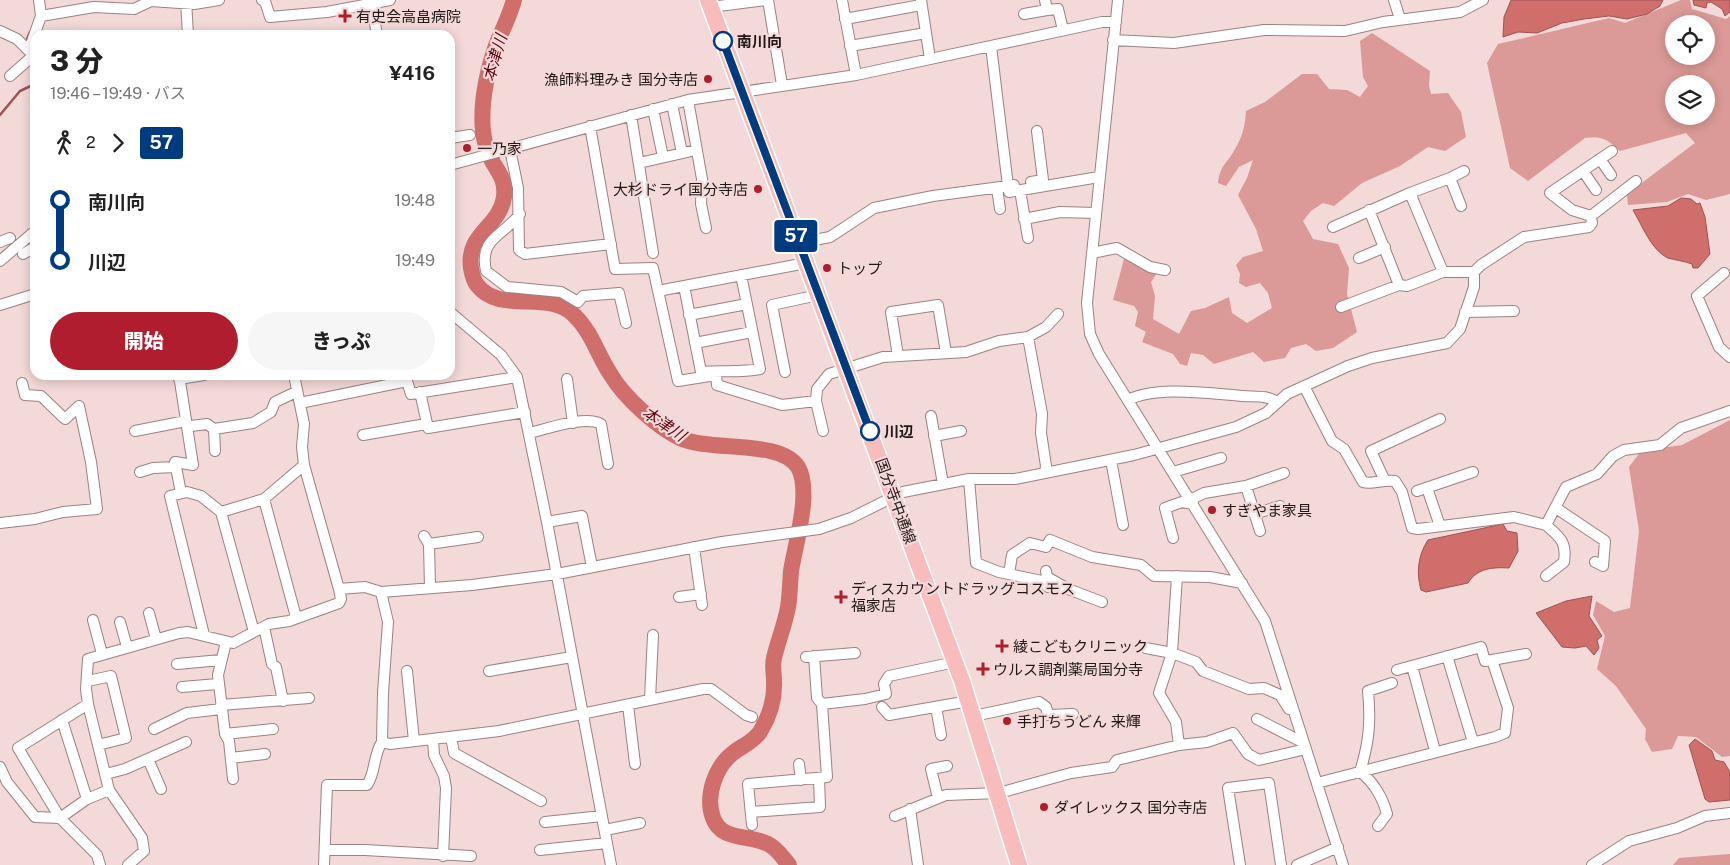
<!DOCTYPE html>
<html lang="ja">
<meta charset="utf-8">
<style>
body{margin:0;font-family:"Public Sans","Noto Sans JP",sans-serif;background:#f6f6f6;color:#222;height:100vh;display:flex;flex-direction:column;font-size:19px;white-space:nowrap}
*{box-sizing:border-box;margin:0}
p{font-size:16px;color:#767676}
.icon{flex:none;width:28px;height:28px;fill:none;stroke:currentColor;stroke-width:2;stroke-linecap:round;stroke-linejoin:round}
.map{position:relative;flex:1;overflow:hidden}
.drawer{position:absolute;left:30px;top:30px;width:425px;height:350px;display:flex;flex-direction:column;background:#fff;border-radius:15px;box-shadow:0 2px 12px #0003}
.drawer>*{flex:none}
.badge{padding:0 10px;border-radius:4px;font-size:18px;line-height:32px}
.tools{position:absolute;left:1665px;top:15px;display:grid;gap:10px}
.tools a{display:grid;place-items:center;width:50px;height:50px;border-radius:50%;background:#fff;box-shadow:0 2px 12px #0003;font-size:25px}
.map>.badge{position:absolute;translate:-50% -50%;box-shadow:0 0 0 2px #fff}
.legs{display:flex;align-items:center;gap:8px;height:55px;padding:0 20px;font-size:16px}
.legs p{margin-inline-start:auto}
.summary{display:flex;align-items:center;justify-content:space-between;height:85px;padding:0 20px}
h1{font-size:28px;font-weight:800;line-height:38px}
.button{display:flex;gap:10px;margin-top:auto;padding:10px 20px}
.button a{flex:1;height:58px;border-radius:30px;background:#b01d2e;color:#fff;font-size:20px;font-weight:800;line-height:58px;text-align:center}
.button a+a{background:#f6f6f6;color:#222}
ul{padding:0 20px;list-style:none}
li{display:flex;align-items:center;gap:18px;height:60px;font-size:19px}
li i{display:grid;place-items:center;width:8px;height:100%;margin:0 6px;background:currentColor}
li i::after{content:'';width:12px;height:12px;margin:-6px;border:4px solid;border-radius:50%;background:#fff}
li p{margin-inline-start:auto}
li:first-child i{background:linear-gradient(#0000 50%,currentColor 0)}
li:last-child i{background:linear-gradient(currentColor 50%,#0000 0)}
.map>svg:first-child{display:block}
.green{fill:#db9a97;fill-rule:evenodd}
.water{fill:#d06e6c;stroke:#9b5452}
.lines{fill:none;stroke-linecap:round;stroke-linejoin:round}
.stream{stroke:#9b5452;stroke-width:2.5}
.river{stroke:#d06e6c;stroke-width:16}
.street-casing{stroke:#9b8381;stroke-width:12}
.primary-casing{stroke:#fff;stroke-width:19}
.street{stroke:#fff;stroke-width:10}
.primary{stroke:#f7bcbb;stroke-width:16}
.line-1-casing{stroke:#fff;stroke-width:11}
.line-1{stroke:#003b80;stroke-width:8}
.poi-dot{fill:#b01d2e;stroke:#f3d9d7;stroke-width:2}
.stop-1-dot{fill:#fff;stroke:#003b80;stroke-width:2.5}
.labels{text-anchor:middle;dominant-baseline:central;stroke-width:4.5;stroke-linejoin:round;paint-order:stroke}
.poi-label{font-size:15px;fill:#201716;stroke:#f3d9d7;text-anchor:start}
.stop-label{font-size:15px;font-weight:bold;fill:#201716;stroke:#f3d9d7;text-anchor:start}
.street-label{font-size:15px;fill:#201716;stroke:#f3d9d7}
.water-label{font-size:16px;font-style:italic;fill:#5e000e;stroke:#f3d9d7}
</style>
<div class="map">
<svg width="1730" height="865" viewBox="0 0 1730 865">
<rect width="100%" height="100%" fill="#f3d9d7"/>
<path class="green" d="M1681,0H1690L1692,9L1726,19L1730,16V194L1706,200L1688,194L1667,202L1628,205L1627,194L1695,143L1686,133L1620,151C1608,140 1602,135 1585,138L1528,181L1510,168L1487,63L1498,44L1609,18L1625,23ZM1674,24H1706V56H1674ZM1674,84H1706V116H1674Z
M1372,33L1430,71L1429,86L1431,94L1448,93L1461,112L1466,137L1445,151L1428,147L1400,166L1362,183L1334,206L1323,203L1311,211L1303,221L1313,239L1338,244L1349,268L1347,294L1357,332L1333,348L1316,351L1306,344L1291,348L1285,358L1264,362L1253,352L1214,364L1203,355L1191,353L1187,366L1180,364L1173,354L1142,342L1146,332L1135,326L1138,312L1134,306L1113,300L1124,259L1157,273L1151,282L1155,296L1153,319L1179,334L1191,311L1205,308L1229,297L1232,313L1247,323L1272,308L1268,293L1260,283L1246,287L1239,283L1240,274L1236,265L1243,257L1263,251L1256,229L1238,195L1247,178L1253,160L1239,167L1226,186L1218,183C1220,165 1227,164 1235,149C1243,136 1245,125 1246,111L1265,102L1302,74H1317L1329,89L1347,90L1360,97L1368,86L1363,77L1360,41Z
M1730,420V756L1722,757L1696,737L1678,736L1672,749L1652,752L1645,739L1646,729L1616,686L1597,669L1605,636L1593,615L1596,601L1614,612L1630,608L1639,531L1629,467L1641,451L1682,445Z
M1730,854V865H1673L1679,858Z"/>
<path class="water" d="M1511,0H1663L1660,6L1647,14L1627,19L1609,16L1584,19L1562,23L1537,33L1518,32L1503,37L1504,17Z
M1693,0H1730V12L1725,16L1722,9L1711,2L1707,3L1706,8L1694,5Z
M1681,198L1691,199L1697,204L1700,203L1705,217L1710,254L1698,268H1693L1692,264C1684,261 1675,260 1668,258C1651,250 1642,225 1633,210L1668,206Z
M1503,524L1507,531L1517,533L1518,551L1509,568C1493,567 1477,568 1468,583L1426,592L1421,590C1416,573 1418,555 1428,540Z
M1592,596L1589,616L1602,636L1597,640L1599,648L1594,655L1586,646L1575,648L1562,647L1536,613L1566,601Z
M1695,739L1712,751L1715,760L1724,762L1730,772V800L1709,802L1705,799L1689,745Z"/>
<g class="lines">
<path class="stream" d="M27,39L30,32
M0,115L20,91L35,84"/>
<path class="river" d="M514,0C510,14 505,25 499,38C488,65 480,102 483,131C484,139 487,152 491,159C498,173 506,178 504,197C500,227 466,233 471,268C472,274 473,280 477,285C500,315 548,289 574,315C592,332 598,356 611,375C624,397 657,427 680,438C710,452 780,439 798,467C812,491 795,545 791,571C790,583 790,595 788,607C785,624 778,641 774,658C772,665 774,673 774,681C775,698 769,717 760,732C753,742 742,746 733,753C715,767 705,796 713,818C722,842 749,834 768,844C777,848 783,858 789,865"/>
<g class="street-casing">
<path id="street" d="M186,0L188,35
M262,0L265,1L270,17L327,12L390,0
M371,0L377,35
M768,0L782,85
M842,0L856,75
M921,0L930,59
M1045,0L1047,10L1058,9L1063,30
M1118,0L1087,303L1090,334L1099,354L1265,621L1343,865
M1394,0L1400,19
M711,7L765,0
M1024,14L1047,10
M41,16L94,7L134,9L151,1L194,4L219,0
M845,19L921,5
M0,31L17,39L35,57
M1113,40L1174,43L1264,30L1345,31L1383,22L1460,12L1483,0
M850,46L926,33
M991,46L1008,186L1014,185
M29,50L41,16L39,0
M10,76L34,55
M688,100L702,179L701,204L706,228
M672,104L682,153
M653,109L663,157
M631,115L653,253
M590,126L615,269L653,268L678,381L716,375L717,385L782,405L816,401L817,389L829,374L883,357L966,352L999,341L1028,337L1042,414L1041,433L1046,466L1045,473
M450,138L470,135
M510,149L518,188L519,250L525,254L611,244
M1600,159L1611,175
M639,163L696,150
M450,165L688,100L856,75L1102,22H1116
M1583,171L1596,190
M1450,178L1464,171
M1031,182L1043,180L1037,131
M997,188L1000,209
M1020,190L1028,238
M1410,193L1450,178L1461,206
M1369,210L1399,285
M520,214C502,237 479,238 486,271L507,287L561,292L578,302L583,296L619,293L626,323
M1591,216L1572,210L1550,193L1612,151
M1024,219L1060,212L1096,213
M1333,227L1410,193L1443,272
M0,242L10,238
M799,243L830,237L874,208L933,196L1008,186L1009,192L1099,177
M1092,253L1117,248L1150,267L1165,270
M23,254L35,247
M1359,258L1385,247
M0,261L35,231
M1724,273L1697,296L1719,347L1730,357
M684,286L701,372C721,370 740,373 760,369L741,275
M663,290L806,263
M0,305L35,294
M1341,307L1399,285L1407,286L1443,272H1474
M450,312L501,355L517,377L547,522L611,865
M1465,312L1514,311
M689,315L747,304
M1028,337L1046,327L1058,314
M695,343L752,332
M898,356L891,312L938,305L946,353
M785,372L772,305L818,295
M179,375L193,465L175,462L181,493
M294,375L304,424L302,447L304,465L339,589
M179,379L204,375
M567,379L573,423
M1304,386L1332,441L1344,449L1363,482C1372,485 1383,479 1395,481L1402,492L1412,528L1418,529L1514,517L1546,525L1566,487L1597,474L1613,456L1624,450L1660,445L1681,428L1730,411
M420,392L428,428L525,412
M1128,400C1158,385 1211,394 1243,396C1255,397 1267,395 1277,402
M816,401L823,431
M300,403L407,381L411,394L517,377
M931,416L943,484
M191,426L207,424L214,429L253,423L271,412L275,402L296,392
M214,429L215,451
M135,431L186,421
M529,433C547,429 585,415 601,424L608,464
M363,435L426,424
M934,436L961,431
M1111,460L1123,525
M140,472L153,468L176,467
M1173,472L1221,458
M969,479L976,563L999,572L1042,581L1048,587L1068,589L1102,602
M1384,479L1371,451L1440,419
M1246,486L1260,531
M1427,488L1440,526
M1417,491L1473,472
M264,499L296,617
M1190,500L1204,493L1246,486L1284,473
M1556,508L1605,541L1603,566L1595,562
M221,512L264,499L304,465
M1254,514L1280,506
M547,522L582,516L592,567
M0,523L35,519L63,512L97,509L91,462L79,406L65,419L41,396L25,395L22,383
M1546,525C1560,537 1567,542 1564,562L1546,576
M424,536L429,544L430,588
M1173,538L1165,508L1182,502L1193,504
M429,544L478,537
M694,547L702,605
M1046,571L1047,577L1063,586
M1009,574L1012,555L1030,543L1046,547L1050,540L1092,557L1141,565L1154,576L1210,577L1242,583
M381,592L388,622L383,693L382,742L390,744L499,731L703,689H711L746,715L752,717
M679,597L701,594
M149,613L156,639
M93,620L102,654
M120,622L127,647
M264,627L272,664L276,667L283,701
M204,635L170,496L187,492L201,496L221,512L254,632
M226,642L218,675L225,734L229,741L233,779
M1146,648L1172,653L1196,662L1203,671L1249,689L1264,688L1280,695L1289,709
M814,656L817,698L822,704
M1447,656L1473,742
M806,657L855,653
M1492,660L1526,654
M177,664L221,660
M1412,666L1435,751
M407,671L414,741
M489,671L572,657
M88,681L111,676L126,738L98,745
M182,687L218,684
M650,699L653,635
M88,704L18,748L60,818L87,799L109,790
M221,705L309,698
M628,705L635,764
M882,707L889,715L969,701
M936,707L941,735
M974,716L1039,702L1046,707L1048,715L1073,714
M1257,719L1304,743
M62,720L87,799
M154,729L187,713L221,709
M225,734L273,729
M451,737L454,753L541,801
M433,739L434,755L444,776L446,788L443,856
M1179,745L1207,742L1233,733L1248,754L1259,760L1306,749
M231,758L265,754
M148,759L161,789
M799,764L801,780
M0,767L7,782L35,817L60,818L97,855L100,865
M106,774L125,769L186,742
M1317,783L1495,737L1505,733L1508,708L1492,660L1485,661L1481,647L1397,670
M938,798L931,769L947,766
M910,809L918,865
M751,812L820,807L819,778
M895,816L946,795L999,793L1071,773L1112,767L1117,760L1179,745L1176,722L1159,693L1172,653L1177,576
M545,822L602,816
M752,825L748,784L827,777L822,704L865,699L886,694L884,684L889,676L955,662
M1378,826L1387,814C1383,798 1373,781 1360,772C1369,742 1371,722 1368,691L1392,683
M605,830L640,823
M325,850H365L471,856
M540,850L607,843
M128,865L144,851L142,838L109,790L88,704L86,689L88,659L179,633L188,632L233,643L269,624L289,621L339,603L341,599L339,589L365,587L381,592L472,585L557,574L722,542L819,529L851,518L903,492L969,479H1015L1134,455L1236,427L1266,413L1287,394L1348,366L1372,358L1447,343L1460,329L1474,287V272L1481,265L1524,237L1589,227L1592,223L1591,216L1636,181
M324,865L327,785H367C376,772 373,755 382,742
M1240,865L1228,788L1269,783L1281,865
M1297,865L1338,847
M1592,865L1629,841L1677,828L1705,816L1730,813"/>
</g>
<g class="primary-casing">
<path id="primary" d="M708,0L962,681L1019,865"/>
</g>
<use href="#street" class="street"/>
<use href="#primary" class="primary"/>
</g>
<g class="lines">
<g class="line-1-casing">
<path id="line-1" d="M723,41L870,431"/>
</g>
<use href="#line-1" class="line-1"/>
</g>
<g class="poi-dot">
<path d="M342.5 8.5h5v5h5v5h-5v5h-5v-5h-5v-5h5z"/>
<circle cx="708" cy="79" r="5"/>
<circle cx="467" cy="148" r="5"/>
<circle cx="758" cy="189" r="5"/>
<circle cx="827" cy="268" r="5"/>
<circle cx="1212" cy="510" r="5"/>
<path d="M838.5 589.5h5v5h5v5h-5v5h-5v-5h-5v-5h5z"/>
<path d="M999.5 638.5h5v5h5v5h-5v5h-5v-5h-5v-5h5z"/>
<path d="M980.5 661.5h5v5h5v5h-5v5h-5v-5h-5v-5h5z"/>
<circle cx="1007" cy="721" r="5"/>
<circle cx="1044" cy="807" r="5"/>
</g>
<g class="stop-1-dot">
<circle cx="723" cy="41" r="9"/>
<circle cx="870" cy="431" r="9"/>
</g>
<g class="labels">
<g class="poi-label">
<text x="356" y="16">有史会高畠病院</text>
<text x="698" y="79" text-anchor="end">漁師料理みき 国分寺店</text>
<text x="477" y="148">一乃家</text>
<text x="748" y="189" text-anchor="end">大杉ドライ国分寺店</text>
<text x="837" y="268">トップ</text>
<text x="1222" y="510">すぎやま家具</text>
<text x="851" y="588">ディスカウントドラッグコスモス<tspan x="851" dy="17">福家店</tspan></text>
<text x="1013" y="646">綾こどもクリニック</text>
<text x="993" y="669">ウルス調剤薬局国分寺</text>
<text x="1017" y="721">手打ちうどん 来輝</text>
<text x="1054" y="807">ダイレックス 国分寺店</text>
</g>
<g class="stop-label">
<text x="737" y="41">南川向</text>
<text x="884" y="431">川辺</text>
</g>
<g class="street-label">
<text transform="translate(896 501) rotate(70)">国分寺中通線</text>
</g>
<g class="water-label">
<text transform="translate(495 58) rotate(-74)">本津川</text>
<text transform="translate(664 424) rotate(34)">本津川</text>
</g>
</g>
</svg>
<div class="tools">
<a><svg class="icon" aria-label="locate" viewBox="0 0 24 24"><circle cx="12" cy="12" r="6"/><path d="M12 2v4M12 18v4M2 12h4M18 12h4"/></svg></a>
<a><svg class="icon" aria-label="layers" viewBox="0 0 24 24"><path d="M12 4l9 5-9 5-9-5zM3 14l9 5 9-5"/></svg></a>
</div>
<b class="badge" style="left:796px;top:236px;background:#003b80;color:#fff">57</b>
<section class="drawer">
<div class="summary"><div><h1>3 分</h1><p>19:46 – 19:49 · バス</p></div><b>¥416</b></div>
<div class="legs"><svg class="icon" aria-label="walk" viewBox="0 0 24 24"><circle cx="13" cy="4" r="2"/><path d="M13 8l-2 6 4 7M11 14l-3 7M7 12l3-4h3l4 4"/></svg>2<svg class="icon" aria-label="forward" viewBox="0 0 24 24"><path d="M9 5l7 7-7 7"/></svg><b class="badge" style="background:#003b80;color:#fff">57</b></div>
<ul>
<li><i style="color:#003b80"></i><b>南川向</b><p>19:48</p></li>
<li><i style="color:#003b80"></i><b>川辺</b><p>19:49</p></li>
</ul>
<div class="button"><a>開始</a><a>きっぷ</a></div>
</section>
</div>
